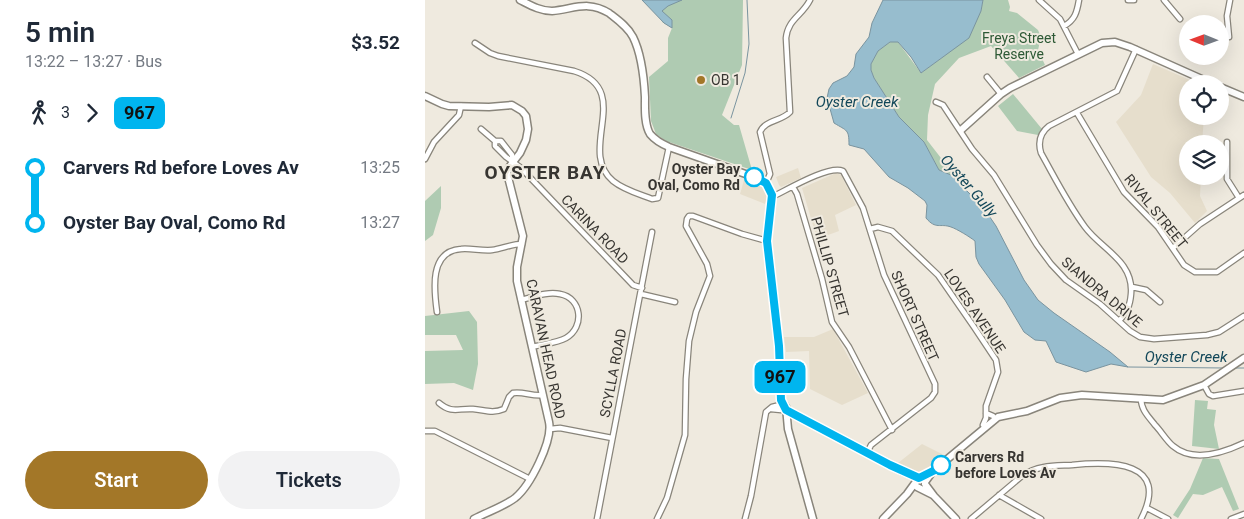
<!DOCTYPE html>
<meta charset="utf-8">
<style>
body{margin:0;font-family:Roboto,sans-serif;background:#f2f2f3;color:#1f2937;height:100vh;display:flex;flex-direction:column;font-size:19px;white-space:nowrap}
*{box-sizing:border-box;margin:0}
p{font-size:16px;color:#747a83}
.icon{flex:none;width:28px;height:28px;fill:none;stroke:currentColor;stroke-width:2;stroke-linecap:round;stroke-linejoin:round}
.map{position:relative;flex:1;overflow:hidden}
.drawer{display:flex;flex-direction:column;background:#fff;width:425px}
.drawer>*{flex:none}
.badge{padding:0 10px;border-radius:8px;font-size:18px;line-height:32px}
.needle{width:32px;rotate:271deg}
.tools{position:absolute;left:754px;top:15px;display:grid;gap:10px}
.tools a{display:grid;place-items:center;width:50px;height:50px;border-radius:50%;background:#fff;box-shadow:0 5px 20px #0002;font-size:25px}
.map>.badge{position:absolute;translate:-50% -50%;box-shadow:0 0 0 2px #fff}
.legs{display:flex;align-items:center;gap:8px;height:55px;padding:0 25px;font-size:16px}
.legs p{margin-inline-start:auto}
.headline{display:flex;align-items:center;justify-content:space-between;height:85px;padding:0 25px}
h1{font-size:28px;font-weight:600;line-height:38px}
.action{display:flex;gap:10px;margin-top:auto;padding:10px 25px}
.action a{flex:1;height:58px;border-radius:30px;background:#a37728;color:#fff;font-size:20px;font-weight:600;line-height:58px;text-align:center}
.action a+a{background:#f2f2f3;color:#1f2937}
ul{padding:0 25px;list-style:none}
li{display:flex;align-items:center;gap:18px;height:55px;font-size:19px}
li i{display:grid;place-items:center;width:8px;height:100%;margin:0 6px;background:currentColor}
li i::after{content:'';width:12px;height:12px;margin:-6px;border:4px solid;border-radius:50%;background:#fff}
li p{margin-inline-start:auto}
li:first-child i{background:linear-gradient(#0000 50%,currentColor 0)}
li:last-child i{background:linear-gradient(currentColor 50%,#0000 0)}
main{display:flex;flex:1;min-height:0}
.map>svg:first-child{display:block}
.built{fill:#e6decc}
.green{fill:#afcbb2}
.water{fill:#97bdce;stroke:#7a949f}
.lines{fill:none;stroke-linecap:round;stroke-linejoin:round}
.stream{stroke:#7a949f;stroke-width:1}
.street-casing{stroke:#89857b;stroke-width:7}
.secondary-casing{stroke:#89857b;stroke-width:9}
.street{stroke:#fff;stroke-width:4.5}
.secondary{stroke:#fff;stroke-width:6}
.line-1-casing{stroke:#fff;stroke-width:11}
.line-1{stroke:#00b5ef;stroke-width:8}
.poi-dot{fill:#a37728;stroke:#efeadf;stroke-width:2}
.stop-1-dot{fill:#fff;stroke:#00b5ef;stroke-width:2.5}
.labels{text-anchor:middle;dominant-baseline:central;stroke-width:4;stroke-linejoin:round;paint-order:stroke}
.park-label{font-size:14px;fill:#2d5935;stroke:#efeadf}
.poi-label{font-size:14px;fill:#373531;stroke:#efeadf;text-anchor:start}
.stop-label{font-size:14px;font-weight:bold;fill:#373531;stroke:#efeadf;text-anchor:end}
.street-label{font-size:14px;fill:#373531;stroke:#efeadf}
.water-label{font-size:15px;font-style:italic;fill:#124759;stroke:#efeadf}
.district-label{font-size:19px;font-weight:bold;letter-spacing:1px;fill:#373531;stroke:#efeadf}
</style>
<main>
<section class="drawer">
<div class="headline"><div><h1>5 min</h1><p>13:22 – 13:27 · Bus</p></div><b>$3.52</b></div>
<div class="legs"><svg class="icon" aria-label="walk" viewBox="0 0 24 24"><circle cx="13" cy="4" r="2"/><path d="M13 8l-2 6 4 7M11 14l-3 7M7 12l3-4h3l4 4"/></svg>3<svg class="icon" aria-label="forward" viewBox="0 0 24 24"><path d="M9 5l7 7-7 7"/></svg><b class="badge" style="background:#00b5ef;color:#111">967</b></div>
<ul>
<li><i style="color:#00b5ef"></i><b>Carvers Rd before Loves Av</b><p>13:25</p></li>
<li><i style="color:#00b5ef"></i><b>Oyster Bay Oval, Como Rd</b><p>13:27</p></li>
</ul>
<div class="action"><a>Start</a><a>Tickets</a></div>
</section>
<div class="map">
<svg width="819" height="519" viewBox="0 0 819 519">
<rect width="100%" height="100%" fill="#efeadf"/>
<path class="built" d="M728,64L774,84H762V116H779L777,144H762V176H776L775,196L782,211L770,223L745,193L726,177L691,122L716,95Z
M373,168L376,178L356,187L354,185L351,177Z
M411,173L416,175L431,205L410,215L414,231L392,239L377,188Z
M319,180L332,183L338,187L343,196L340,204L315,194Z
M408,329L443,393L417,405L385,389L384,351L361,352L359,337H389Z
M497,444L519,455L495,474L473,463Z"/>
<path class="green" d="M234,0H318L317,65L297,115L309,125H314L327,170L241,141L231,134L226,121L224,77L243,61V38L247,28L237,22Z
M558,0H583L585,7L584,11L592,13L613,30L616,37L613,50L620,65L594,78L566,46L534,58L510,84L503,115L502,140L540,189L526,175L514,170L499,142L474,117L449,78L446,70V64L453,51L465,42H473L496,73L519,56L556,11Z
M588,94L617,129L613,135L592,131L573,106Z
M16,186V208L8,235L0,241V201Z
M44,311L52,322L53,364L48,390L29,383L0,384V351L38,350L31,335H0V316Z
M770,400L783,401L782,409L791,410L789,425L794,449L767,446Z
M778,458L794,459L814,509L808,511L797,487L778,495L768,494L753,518L748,515L765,489Z"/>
<path class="water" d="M217,0H257L243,6L237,11L247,20V28L239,23Z
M458,0H558L556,11L544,38L496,73L486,57L473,42H465L453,51L446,64V70L449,78L474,117L499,142L514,170L526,175L558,207L571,226L599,280L613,300L629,313L685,352L703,367L686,364L661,372L631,362L621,341L610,340L599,332L580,300L554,264L551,257L550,241C545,237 532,229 526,227C515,223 511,230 501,218L502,205L500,201L483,188L464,177L439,149L424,145C424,129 422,131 409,123L402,98L404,89L408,83L422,76L429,67L431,54L444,37L447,23Z"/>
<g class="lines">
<path class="stream" d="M306,118L320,73L324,44L322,0
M703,367L799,368
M811,368H819"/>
<g class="street-casing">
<path id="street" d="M614,0L635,19L653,54
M703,0H709
M739,0L755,19
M639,26C650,20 652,12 654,0
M804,37L802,16L805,0
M50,43L65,53L73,56L149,71C210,90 151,150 188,181C199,190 214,194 227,199L233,198L244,147
M562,77L576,94
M511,102L518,105L547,149L569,175L612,245L626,264L641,280L675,304L705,331L715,337L729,339L782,335L794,332L819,316
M652,113L699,192L733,227L759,265L770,272H792L819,253
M56,129L70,141H76L87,155L88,162
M70,141V146L81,157L95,167L208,285L217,288
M802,142V179L814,198
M0,159L9,142L34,115L36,106
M341,183L345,174L335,132C340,120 357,121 365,112L361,38C363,19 377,16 385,0
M368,187L372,194L397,279L407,322L424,347L467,430
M347,197C362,190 403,165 418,171L438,208L459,275L510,384V392L506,398L446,445L442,453
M445,229L453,227L467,231L513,275L549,327L571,360L573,372L561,406V418L558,425
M748,248L775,224L819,195
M707,287L721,290L735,302
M216,294L250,302
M96,300C108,297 123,291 135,294C157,298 160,327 141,338C132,343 118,344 107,347
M12,312C9,290 4,251 36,249C46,248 56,251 67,250C77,249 86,244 97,244
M694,321C702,312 705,306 706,294C709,261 676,249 660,227C643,204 630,178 616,153C613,143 615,133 624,126L692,91L711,49
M779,385L784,394L788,396L819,391
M716,398C716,410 723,416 730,425C736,431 741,440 748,446C768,463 798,453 819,443
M14,403C27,414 33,408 48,409C60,410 67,414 79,409L84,397L88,393C98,391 108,397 118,395
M346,409L356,410
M561,413L568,416
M125,429L135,428L187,438
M0,431H10L105,479
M574,495L616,519
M722,508L743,519
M172,519L227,232
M232,519L242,498L260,435L261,379L264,341L271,312L285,276L282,264L261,226L262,219L264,216H268L317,234L342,241
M320,519L326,496L341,412L347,407L355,405
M546,519L598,475C614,465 629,466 647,465C686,461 746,461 716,519
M806,519L819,514"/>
</g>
<g class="secondary-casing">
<path id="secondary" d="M95,0C105,5 115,11 127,11C149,9 163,0 184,13C193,20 203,27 208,37C217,55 219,78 220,97C220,108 219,124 225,134C230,140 237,144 244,147L329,177L341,183L347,195L342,241L354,346L356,400L361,407L363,429L388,519
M795,87L819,97
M0,96L17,104L24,106L64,107L87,105L97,111L101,116L103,129L101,140L95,153L85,166L82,173L98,236L92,267V281L124,422C128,441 105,486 90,498C78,507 62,512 49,519
M536,130L576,94L585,88L677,43L690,42L705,47L788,84
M361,410L477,471L494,478
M491,481L490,485L492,487L508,495
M500,482L508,471L573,417L602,411L635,398L657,395L738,400L779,385L819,358
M500,484L509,496L531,519
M458,519L482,494L490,483"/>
</g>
<use href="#street" class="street"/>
<use href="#secondary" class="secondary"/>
</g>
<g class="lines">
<g class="line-1-casing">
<path id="line-1" d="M329,177L341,183L347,195L342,241L354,346L356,400L361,410L465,465L494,478L508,471L516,465"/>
</g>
<use href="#line-1" class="line-1"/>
</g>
<circle class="poi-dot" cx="276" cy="80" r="5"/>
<g class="stop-1-dot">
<circle cx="329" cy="177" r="9"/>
<circle cx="516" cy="465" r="9"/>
</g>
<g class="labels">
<g class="park-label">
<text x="594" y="38">Freya Street<tspan x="594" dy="16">Reserve</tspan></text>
</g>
<g class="poi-label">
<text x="286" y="80">OB 1</text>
</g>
<g class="stop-label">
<text x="315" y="169">Oyster Bay<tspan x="315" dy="16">Oval, Como Rd</tspan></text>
<text x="530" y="457" text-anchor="start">Carvers Rd<tspan x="530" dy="16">before Loves Av</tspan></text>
</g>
<g class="street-label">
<text transform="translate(731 211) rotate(51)">RIVAL STREET</text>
<text transform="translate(170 229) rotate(46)">CARINA ROAD</text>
<text transform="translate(405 267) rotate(74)">PHILLIP STREET</text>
<text transform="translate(677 292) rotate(40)">SIANDRA DRIVE</text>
<text transform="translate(550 311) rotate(56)">LOVES AVENUE</text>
<text transform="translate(490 316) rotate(66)">SHORT STREET</text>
<text transform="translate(121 349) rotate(78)">CARAVAN HEAD ROAD</text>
<text transform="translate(188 373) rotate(-79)">SCYLLA ROAD</text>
</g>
<g class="water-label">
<text x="432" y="102">Oyster Creek</text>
<text transform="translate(544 186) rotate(49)">Oyster Gully</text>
<text x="761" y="357">Oyster Creek</text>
</g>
<g class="district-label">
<text x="120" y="172">OYSTER BAY</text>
</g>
</g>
</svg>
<div class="tools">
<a><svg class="needle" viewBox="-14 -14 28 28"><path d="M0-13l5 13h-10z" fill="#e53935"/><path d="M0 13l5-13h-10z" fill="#747a83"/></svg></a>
<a><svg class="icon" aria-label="locate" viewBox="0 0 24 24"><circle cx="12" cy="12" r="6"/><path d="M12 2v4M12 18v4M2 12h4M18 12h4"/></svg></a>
<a><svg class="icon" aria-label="layers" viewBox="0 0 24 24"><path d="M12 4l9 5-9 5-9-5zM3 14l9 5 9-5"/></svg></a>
</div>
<b class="badge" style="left:355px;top:377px;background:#00b5ef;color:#111">967</b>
</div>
</main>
